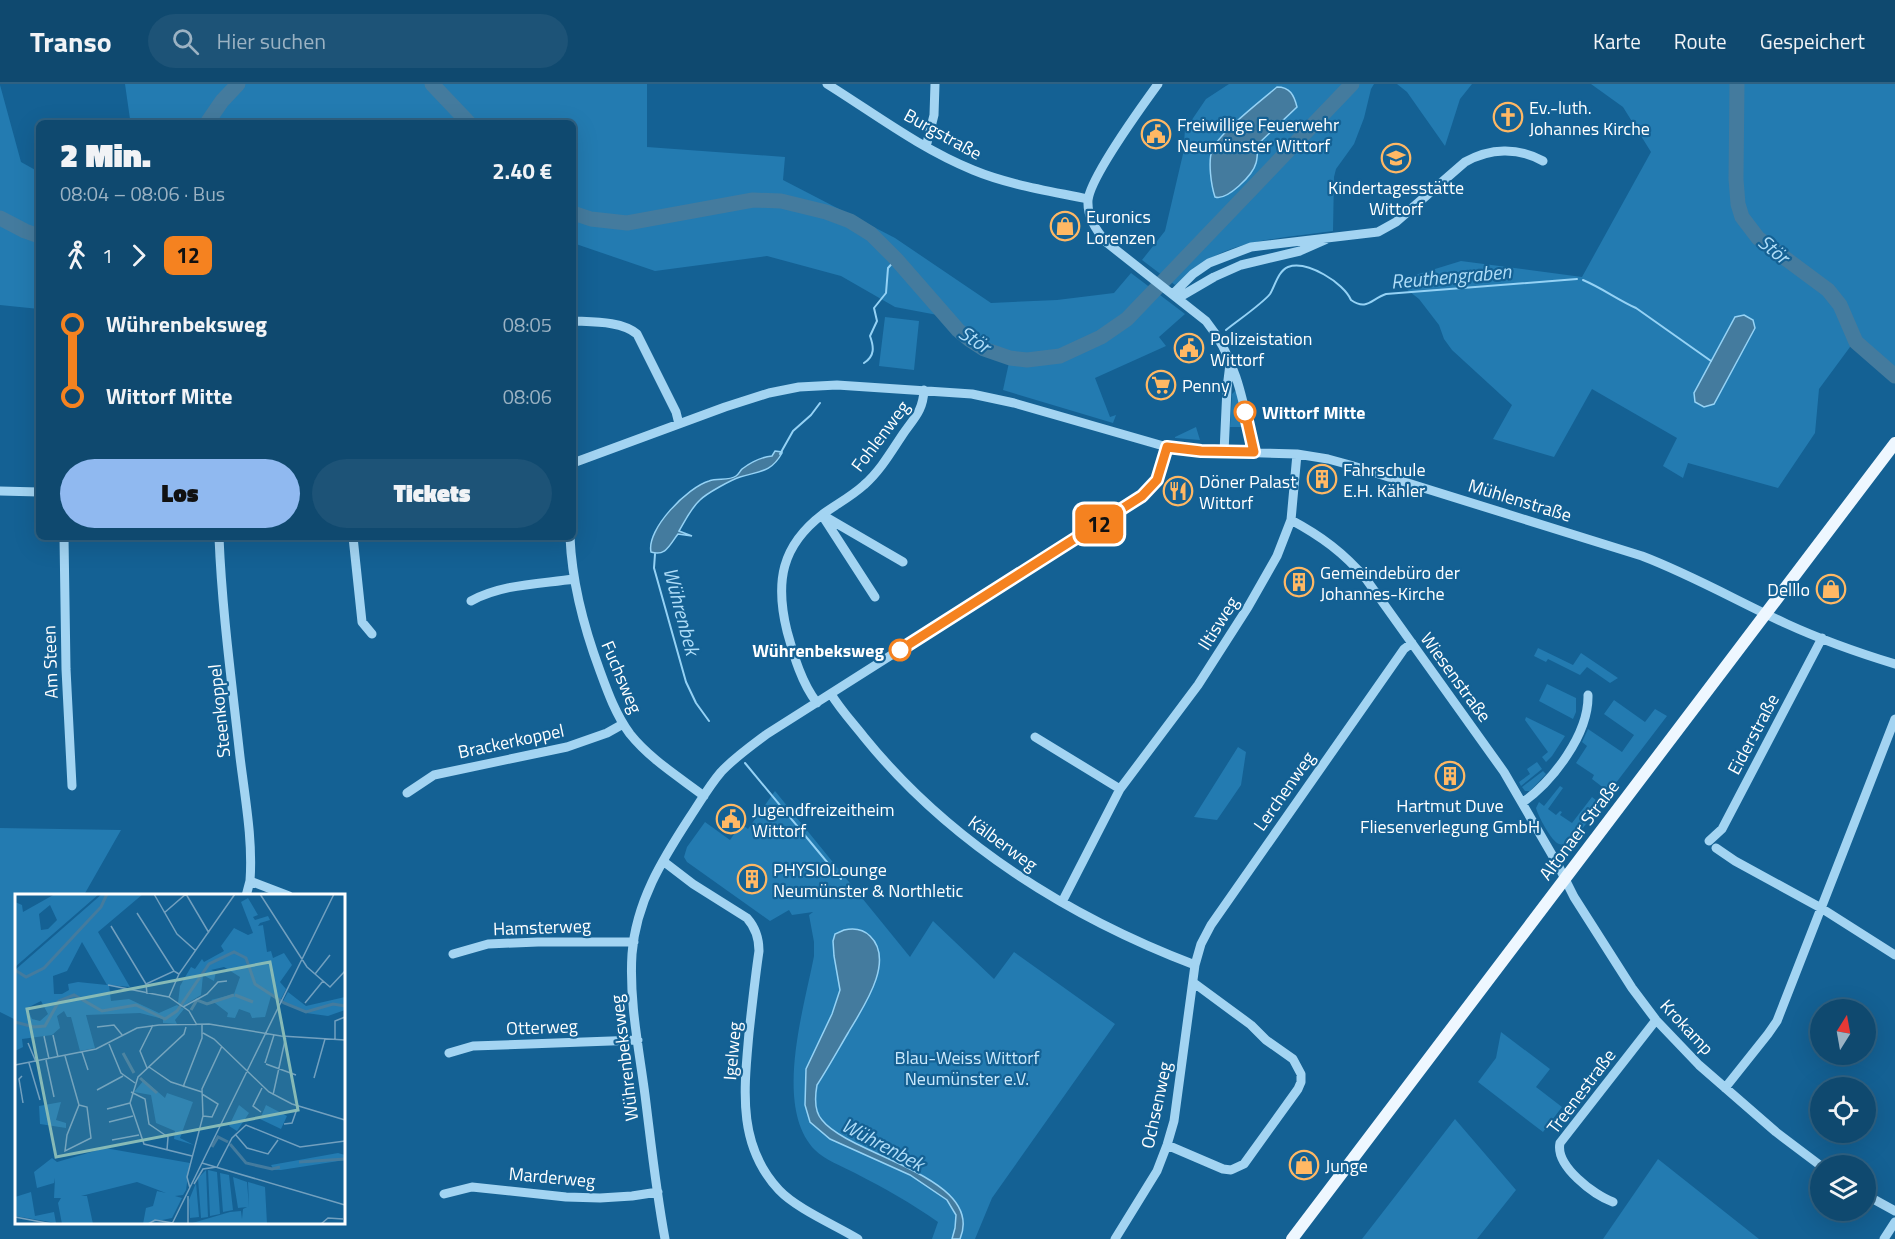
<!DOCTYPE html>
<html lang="de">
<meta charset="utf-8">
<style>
body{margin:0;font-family:"Titillium Web",sans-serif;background:#1d5377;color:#f1f3f6;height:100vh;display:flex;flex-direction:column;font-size:22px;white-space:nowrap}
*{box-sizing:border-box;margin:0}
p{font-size:20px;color:#9bb2c3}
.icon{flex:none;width:33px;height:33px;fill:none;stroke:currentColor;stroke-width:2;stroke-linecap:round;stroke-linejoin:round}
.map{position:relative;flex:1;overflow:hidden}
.drawer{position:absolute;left:36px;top:36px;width:540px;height:420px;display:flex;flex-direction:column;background:#0f496f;border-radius:9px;box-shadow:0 6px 24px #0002,0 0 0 2px #2f6182}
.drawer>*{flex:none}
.badge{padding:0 12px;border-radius:9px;font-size:21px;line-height:39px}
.needle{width:39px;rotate:11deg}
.controls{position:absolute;left:1810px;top:915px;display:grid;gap:12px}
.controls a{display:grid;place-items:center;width:66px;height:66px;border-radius:50%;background:#0f496f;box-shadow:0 6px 24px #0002,0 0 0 2px #2f6182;font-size:30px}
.map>.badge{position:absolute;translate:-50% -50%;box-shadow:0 0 0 3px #fff}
.legs{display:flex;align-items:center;gap:9px;height:66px;padding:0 24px;font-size:20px}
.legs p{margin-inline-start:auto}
.headline{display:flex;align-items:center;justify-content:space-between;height:102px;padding:0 24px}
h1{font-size:33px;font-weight:800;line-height:45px}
.cta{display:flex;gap:12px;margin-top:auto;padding:12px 24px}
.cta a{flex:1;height:69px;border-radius:36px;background:#90b9f0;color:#111;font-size:24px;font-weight:800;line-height:69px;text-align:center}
.cta a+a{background:#1d5377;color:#f1f3f6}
ul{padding:0 24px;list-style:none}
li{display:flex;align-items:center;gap:21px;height:72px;font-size:22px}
li i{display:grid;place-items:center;width:9px;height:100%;margin:0 8px;background:currentColor}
li i::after{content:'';width:15px;height:15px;margin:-8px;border:4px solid;border-radius:50%;background:#0f496f}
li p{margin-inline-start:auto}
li:first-child i{background:linear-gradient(#0000 50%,currentColor 0)}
li:last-child i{background:linear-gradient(currentColor 50%,#0000 0)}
header{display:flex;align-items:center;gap:36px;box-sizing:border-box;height:84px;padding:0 30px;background:#0f496f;border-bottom:2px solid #2f6182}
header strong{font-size:28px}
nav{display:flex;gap:33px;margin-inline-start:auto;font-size:21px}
.search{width:420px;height:54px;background:#1d5377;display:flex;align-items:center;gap:15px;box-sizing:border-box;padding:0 21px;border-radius:33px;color:#9bb2c3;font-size:22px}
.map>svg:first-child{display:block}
.green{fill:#237bb1}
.water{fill:#447b9e;stroke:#95d2f5;stroke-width:1.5}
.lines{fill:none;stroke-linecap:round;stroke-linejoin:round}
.stream{stroke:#95d2f5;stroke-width:2}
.river{stroke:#447b9e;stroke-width:15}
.minor{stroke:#a3d4f2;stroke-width:9}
.major{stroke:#eef7ff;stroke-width:12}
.line-1-casing{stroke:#fff;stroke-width:14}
.line-1{stroke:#f58220;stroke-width:9}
.stop-1-dot{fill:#fff;stroke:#f58220;stroke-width:3}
.labels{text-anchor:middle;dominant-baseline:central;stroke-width:4.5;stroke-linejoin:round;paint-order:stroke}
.poi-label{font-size:18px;fill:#fff;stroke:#146194;text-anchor:start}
.street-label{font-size:18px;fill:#fff;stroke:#146194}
.stop-label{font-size:18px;font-weight:bold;fill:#fff;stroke:#146194;text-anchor:start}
.park-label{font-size:18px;fill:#cbe9fc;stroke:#146194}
.water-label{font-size:20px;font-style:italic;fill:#afddf8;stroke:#146194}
.inset-river{fill:none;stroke:#447b9e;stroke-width:3}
.inset-road{fill:none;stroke:#72a0bf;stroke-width:1.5}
.view{fill:#87bab6;fill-opacity:0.15;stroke:#87bab6;stroke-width:3}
.inset-edge{fill:none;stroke:#fff;stroke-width:3}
</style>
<header>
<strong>Transo</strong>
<div class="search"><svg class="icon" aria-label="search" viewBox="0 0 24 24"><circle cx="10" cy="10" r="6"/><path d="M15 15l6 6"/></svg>Hier suchen</div>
<nav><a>Karte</a><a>Route</a><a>Gespeichert</a></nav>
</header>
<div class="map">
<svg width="1895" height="1155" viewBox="0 0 1895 1155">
<rect width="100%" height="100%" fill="#146194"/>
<path class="green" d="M125,0H647V63L785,73L783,96L895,154L991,219L1057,216L1114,209L1131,189L1185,230L1159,253L1166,262L1095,294L1110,333L1116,331L1113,339L1003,306L1010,274L984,265L970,256L948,233L895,223L841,192L767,172L655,187L573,159V39H132L130,35Z
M1229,0H1374L1371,5L1364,34L1354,60L1336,85L1334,93L1333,147C1294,153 1249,154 1213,173C1199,180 1188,190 1175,201L1142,176L1165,147L1183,70L1185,46L1206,15Z
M1397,0H1472L1460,15L1445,62L1407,8Z
M1591,0H1895V292L1857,258L1850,263L1819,305L1815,349L1778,404L1688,379L1683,394L1663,382L1677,354L1592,305L1554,373L1493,355L1512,321L1452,266L1444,255L1439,241L1419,215L1396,197L1461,177L1582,193L1651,68L1623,23Z
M0,1L21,78L39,88V225L0,221Z
M885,233L919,237L914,286L879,282Z
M1235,307L1238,309L1243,343H1230L1232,310Z
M1196,343L1200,356L1175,354V353Z
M1538,564L1573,581L1581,569L1618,594L1610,599L1587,583L1580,591L1548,575L1546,578L1534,572Z
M1547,600L1576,614V628L1573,635L1539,617Z
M1614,616L1645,638L1655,625L1667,632L1609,708L1592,695L1594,691L1576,679L1587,662L1582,658L1588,645L1622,668L1634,651L1604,630Z
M1526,633L1565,652L1552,672L1546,678L1542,673L1548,668L1525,636Z
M1238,663L1246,668L1241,701L1217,736L1194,733Z
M1537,678L1542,685L1521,702L1519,698L1530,690L1527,685Z
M1543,687L1546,690L1530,707H1525L1522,703Z
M1560,702L1563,704L1548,725L1556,731L1560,727L1562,728L1560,731L1572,739L1592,713L1601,720L1573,757C1569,760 1564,762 1559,760C1552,758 1538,732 1536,724L1539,718L1544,722Z
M775,707L910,873L933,837L994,895L1014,868L1115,940L992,1114L975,1155H932L938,1138C911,1119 884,1104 855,1089C844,1083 823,1075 815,1066C773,1023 804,925 814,872V858L809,831L813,828L792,831L789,826L770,837L687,778L684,773L687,763L705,738L730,756L741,740L748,745Z
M0,744L121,746L84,811L16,812V936L0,928Z
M1501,948L1550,985L1536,1003L1562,1023L1543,1048L1478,998L1496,974Z
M1455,1035L1516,1106L1477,1155H1362Z
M1658,1075L1759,1155H1603Z"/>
<path class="water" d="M1277,3C1290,3 1294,11 1297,23L1258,60C1257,66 1258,73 1256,79C1253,91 1227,117 1215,113C1211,101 1208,78 1212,66C1219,49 1262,16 1277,3Z
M1744,231L1753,236L1755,244L1714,320L1704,323L1695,318L1694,309L1735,233Z
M775,367L782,368V369C771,389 759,387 740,393C731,396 707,409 700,416C691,424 685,437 679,447L692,452L678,450C670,460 666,473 651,468C646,445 688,403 709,397C718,394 729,397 736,392C739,390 740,387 742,385C750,379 762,373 772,372Z
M844,846C853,844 863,845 870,852C896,877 862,925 848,949C838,966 828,984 817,1001C815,1012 814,1027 822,1036C850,1072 986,1093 960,1155H952L955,1144L956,1131L947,1116L910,1091L830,1055L810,1038L805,1021L806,985L832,930L840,906L834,872L833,857L835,850Z"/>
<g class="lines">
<path class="stream" d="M1583,196C1602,204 1618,216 1636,224L1711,277
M1226,246C1237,237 1262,220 1270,210C1275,202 1278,187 1288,183C1307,176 1344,199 1351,216C1367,227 1371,215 1386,210L1577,195
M864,279C875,272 874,263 870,252L877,237L874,224L886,209L888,184L896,175
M780,370L793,347L811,331L820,319
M655,470L654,484L686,598L696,619L709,637
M745,679L841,795"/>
<path class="river" d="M432,0L469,39
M1737,0L1736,95L1738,120L1742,133L1758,154L1828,206L1840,221L1856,258L1895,292
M207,39L222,17L238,0
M573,129L591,135L627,139L753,116L781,117L826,128L850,137L871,150L896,175L958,246L970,256L984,265L1010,274L1027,276L1060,272L1101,253L1127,235L1352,0
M0,134L25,147L39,152"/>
<path class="minor" d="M827,0C875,30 921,65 973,86C1009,101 1050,107 1088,115
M1158,0C1142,22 1091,92 1088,116C1087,133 1096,146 1106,158L1206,237C1237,275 1244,321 1254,368
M926,63L934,31L935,0
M1173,210L1193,190L1209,179L1251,163L1378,148L1396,138L1465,78C1490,64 1518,63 1543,77
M1178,214L1214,193L1241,181L1300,167L1325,156
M573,237C593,238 622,237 637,250L676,328L679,340
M1224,368L1227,304L1230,280
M573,379L725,323L769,309L799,303L837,301L972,310L1014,319L1167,363L1201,367L1297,370L1328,375L1350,381L1642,472C1692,491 1739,518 1787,540C1822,556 1859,569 1895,580
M0,407L39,408
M822,431L875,513
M824,432L903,478
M1291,436C1321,452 1344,469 1366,495L1504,688L1558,781L1574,813L1632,904L1656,936L1699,981L1776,1048L1821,1082
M64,453L66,585L72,702
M219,453C222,527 232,600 240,673C245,714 253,756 250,797
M353,453L362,538L372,550
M570,453C572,500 584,544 600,587C608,609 616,631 630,650C650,675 679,693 704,712
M471,517C502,500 540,500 574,495
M831,610C840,625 853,639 864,653C950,759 1069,833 1195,881
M817,619C801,598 794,572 787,547C775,498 781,462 823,430C837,420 852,412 864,401C880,387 891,368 903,350C914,334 923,327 924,306
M1035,653L1120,705
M407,709L434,691L567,663L607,649L623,640
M1522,719C1553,697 1589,650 1588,611
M1709,757L1722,745L1822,554
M1716,764L1735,777L1821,824L1895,871
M663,777L693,800L747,834C755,843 759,854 759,867C755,894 752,922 749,949C744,1006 737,1061 779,1106C797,1125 835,1141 858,1155
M246,812L250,797L289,812
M1062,818L1120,705L1198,601L1248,523L1277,472L1291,436L1297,370
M453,870L488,860L538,858H634
M449,969L473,962L638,956
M1725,1004L1768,950L1777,937L1895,635
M1167,1061L1223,1085L1231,1086L1244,1080L1298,1005L1301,998V990L1293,975L1266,956L1251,941L1194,899
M444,1110L472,1103L566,1113L600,1114L632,1112L658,1108
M1866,1111L1895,1127
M1613,1118C1594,1111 1555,1082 1560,1059L1656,936
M665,1155C656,1107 651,1059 645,1011C639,965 629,917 632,870C636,818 662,776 690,733C700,718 709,702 721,688C734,674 751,662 767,650L1142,412L1157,396L1167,363
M1115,1155L1157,1087L1167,1061L1174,1037L1195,881L1201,860L1211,841L1404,565L1412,559
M1884,1155L1895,1138"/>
<path class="major" d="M1292,1155L1895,359"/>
</g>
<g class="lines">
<g class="line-1-casing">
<path id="line-1" d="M900,566L1142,412L1157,396L1167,363L1201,367L1254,368L1245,328"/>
</g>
<use href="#line-1" class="line-1"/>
</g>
<defs>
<g id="church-ring" transform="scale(1.5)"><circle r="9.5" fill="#146194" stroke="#ffb864" stroke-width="1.5"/><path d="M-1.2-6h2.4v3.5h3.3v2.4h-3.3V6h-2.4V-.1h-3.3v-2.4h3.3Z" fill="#ffb864"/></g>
<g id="civic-ring" transform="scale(1.5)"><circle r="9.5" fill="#146194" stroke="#ffb864" stroke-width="1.5"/><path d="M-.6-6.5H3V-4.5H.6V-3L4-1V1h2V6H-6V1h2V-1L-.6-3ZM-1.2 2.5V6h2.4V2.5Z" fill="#ffb864"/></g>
<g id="school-ring" transform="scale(1.5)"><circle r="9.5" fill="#146194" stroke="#ffb864" stroke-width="1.5"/><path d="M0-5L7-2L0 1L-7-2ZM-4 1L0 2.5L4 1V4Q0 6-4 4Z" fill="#ffb864"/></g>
<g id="shop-ring" transform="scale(1.5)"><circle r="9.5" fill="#146194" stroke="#ffb864" stroke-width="1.5"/><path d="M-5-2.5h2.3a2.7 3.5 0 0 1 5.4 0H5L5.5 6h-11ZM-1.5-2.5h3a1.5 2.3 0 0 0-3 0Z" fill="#ffb864"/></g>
<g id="supermarket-ring" transform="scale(1.5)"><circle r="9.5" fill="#146194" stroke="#ffb864" stroke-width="1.5"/><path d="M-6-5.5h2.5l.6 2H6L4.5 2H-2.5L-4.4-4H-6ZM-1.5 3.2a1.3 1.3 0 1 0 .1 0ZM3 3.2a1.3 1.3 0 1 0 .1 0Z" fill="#ffb864"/></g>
<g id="building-ring" transform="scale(1.5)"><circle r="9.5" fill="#146194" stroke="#ffb864" stroke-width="1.5"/><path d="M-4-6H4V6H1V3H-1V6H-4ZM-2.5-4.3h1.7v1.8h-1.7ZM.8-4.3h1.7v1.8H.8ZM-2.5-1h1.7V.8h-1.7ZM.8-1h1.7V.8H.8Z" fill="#ffb864"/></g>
<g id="restaurant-ring" transform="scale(1.5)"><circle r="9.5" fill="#146194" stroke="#ffb864" stroke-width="1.5"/><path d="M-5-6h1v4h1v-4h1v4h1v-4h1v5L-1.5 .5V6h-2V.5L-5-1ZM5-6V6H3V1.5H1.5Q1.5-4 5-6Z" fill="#ffb864"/></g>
</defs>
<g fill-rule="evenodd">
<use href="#church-ring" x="1508" y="33"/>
<use href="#civic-ring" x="1156" y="50"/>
<use href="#school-ring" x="1396" y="74"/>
<use href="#shop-ring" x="1065" y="142"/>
<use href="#civic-ring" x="1189" y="264"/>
<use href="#supermarket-ring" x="1161" y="301"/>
<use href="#building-ring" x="1322" y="395"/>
<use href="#restaurant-ring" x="1178" y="407"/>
<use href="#building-ring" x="1299" y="498"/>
<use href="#shop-ring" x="1831" y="505"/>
<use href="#building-ring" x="1450" y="692"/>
<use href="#civic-ring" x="731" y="735"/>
<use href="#building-ring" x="752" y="795"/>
<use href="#shop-ring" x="1304" y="1081"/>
</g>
<g class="stop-1-dot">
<circle cx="1245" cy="328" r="10"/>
<circle cx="900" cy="566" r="10"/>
</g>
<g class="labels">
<g class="poi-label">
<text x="1529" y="23">Ev.-luth.<tspan x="1529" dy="21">Johannes Kirche</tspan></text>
<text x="1177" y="40">Freiwillige Feuerwehr<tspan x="1177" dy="21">Neumünster Wittorf</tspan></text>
<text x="1396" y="103" text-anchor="middle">Kindertagesstätte<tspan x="1396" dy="21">Wittorf</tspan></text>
<text x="1086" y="132">Euronics<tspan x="1086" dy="21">Lorenzen</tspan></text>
<text x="1210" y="254">Polizeistation<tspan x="1210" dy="21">Wittorf</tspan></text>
<text x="1182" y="301">Penny</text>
<text x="1343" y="385">Fahrschule<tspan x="1343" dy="21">E.H. Kähler</tspan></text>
<text x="1199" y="397">Döner Palast<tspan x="1199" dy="21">Wittorf</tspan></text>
<text x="1320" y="488">Gemeindebüro der<tspan x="1320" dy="21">Johannes-Kirche</tspan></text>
<text x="1810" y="505" text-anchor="end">Delllo</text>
<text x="1450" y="721" text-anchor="middle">Hartmut Duve<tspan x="1450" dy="21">Fliesenverlegung GmbH</tspan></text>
<text x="752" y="725">Jugendfreizeitheim<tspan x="752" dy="21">Wittorf</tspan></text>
<text x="773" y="785">PHYSIOLounge<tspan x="773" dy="21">Neumünster &amp; Northletic</tspan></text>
<text x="1325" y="1081">Junge</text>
</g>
<g class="street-label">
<text transform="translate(943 50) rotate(29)">Burgstraße</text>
<text transform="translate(880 352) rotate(-53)">Fohlenweg</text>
<text transform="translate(1520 416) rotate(17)">Mühlenstraße</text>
<text transform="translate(1218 539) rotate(-58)">Iltisweg</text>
<text transform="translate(50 578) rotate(-92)">Am Steen</text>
<text transform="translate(622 593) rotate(67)">Fuchsweg</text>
<text transform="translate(1456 593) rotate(54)">Wiesenstraße</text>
<text transform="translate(219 627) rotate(-96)">Steenkoppel</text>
<text transform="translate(1753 650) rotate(-62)">Eiderstraße</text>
<text transform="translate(511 657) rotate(-12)">Brackerkoppel</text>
<text transform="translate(1284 707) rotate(-55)">Lerchenweg</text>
<text transform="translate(1579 746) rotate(-53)">Altonaer Straße</text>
<text transform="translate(1003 759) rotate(36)">Kälberweg</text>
<text transform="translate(542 843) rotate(-2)">Hamsterweg</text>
<text transform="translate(542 943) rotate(-2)">Otterweg</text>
<text transform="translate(1687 943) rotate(47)">Krokamp</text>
<text transform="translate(732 967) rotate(-85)">Igelweg</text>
<text transform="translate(624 974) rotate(-97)">Wührenbeksweg</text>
<text transform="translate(1581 1007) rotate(-53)">Treenestraße</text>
<text transform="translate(1156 1021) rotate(-78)">Ochsenweg</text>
<text transform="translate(552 1093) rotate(5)">Marderweg</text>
</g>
<g class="stop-label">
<text x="1262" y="328">Wittorf Mitte</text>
<text x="884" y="566" text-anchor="end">Wührenbeksweg</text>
</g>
<g class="park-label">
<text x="967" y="973">Blau-Weiss Wittorf<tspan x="967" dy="21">Neumünster e.V.</tspan></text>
</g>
<g class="water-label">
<text transform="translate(1774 165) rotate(39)">Stör</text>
<text transform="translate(1451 192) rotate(-5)">Reuthengraben</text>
<text transform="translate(975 255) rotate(33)">Stör</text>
<text transform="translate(682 527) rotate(75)">Wührenbek</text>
<text transform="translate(883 1060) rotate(28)">Wührenbek</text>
</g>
</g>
<g transform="translate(15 810)">
<rect width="330" height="330" fill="#146194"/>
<path d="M40,0H84L0,73V8L7,11L8,18ZM35,11L42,26L33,35L26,36L24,20ZM87,0H128L83,38L115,93L94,91L96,107L114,105L144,119L162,111L169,115L160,126L162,130L148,129V125L125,119L71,121L80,154L65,157L56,123H52L49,117L42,122L45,134L37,141L7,145L8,153L0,157V76ZM67,48L92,91L63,88L53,90L54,96L47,100H39L38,82L52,77ZM26,107L33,120L25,127L17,125L12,114ZM233,4L243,21L238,23L240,26L253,22L255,26L245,29L243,32L248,31L252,58L256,57L258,64L269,59L277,71L265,88L271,95L265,107L256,102L250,123L237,124L235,119L224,115L220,124L212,123L213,119L196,106L219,100L225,83L209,73L196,76L201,78L199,87L188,81L186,101L168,112L163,109L165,92L176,73L180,75L187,65L189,68L209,57L206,52L219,34L233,41L238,39L226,8ZM273,98L291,112L330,103V116L313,122L291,119L267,109ZM129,186L150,204L152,199L178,208L165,244L179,251L159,245L160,237L141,229L136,201L119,198ZM46,208L41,226L51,229V234L25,230L24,212ZM224,211L234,219L222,237L214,232ZM251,211L272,222L266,235L245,225ZM90,254L175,269L171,296L168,301L160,302L167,304L157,324L128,330L131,314L138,312L142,297L151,299L122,288L66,302H72L78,330H47L43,309L46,304H39L40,284L39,289L22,294L19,278L37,264L42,268ZM323,259L330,261V266L266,276H259L256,271ZM191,276L193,323L186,324L183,284ZM193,276L202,278L205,320L195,322ZM205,279L214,281L218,316L208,318ZM218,283L232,288L234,313L233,288L250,293L252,330H174L215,318L226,317L227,325L228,315L232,313L223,314ZM181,289L184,323L175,324L174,306ZM16,298L20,322L39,318L41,329L0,322V303Z" fill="#237bb1" fill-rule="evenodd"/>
<path class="inset-river" d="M0,76L11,83L29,74L86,13L92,0M220,101L238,108M176,116L182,106L192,110L219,101M0,128L19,133L30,132L44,107L59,101L87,117L121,111L150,125L162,117L194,70L219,58L231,64L240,90L269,109L291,118L318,110L330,112M108,159L119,179M125,184L142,199M215,250L231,269L257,275L265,273M197,253L203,243L213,248M284,268L330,265"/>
<path class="inset-road" d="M139,0L162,40L181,57M245,0L292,73L315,93L330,77M122,19L159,77M149,19L171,0L194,39M96,32L131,90M300,80L315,61M93,91L154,103M132,100L131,90L159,77L164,80M154,103L164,80L220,0M154,103L174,117L182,131M290,109L308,87M168,113L192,100L203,88L212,87M82,133L99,131L108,142M171,133L169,140L123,183L115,209L129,250L177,262M188,139L199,145L254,198L277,210L330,226M38,141L43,163M29,142L34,165M320,146V127L330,123M13,149L21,168M94,150L106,179L120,189M67,158L73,176M50,162L64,211M31,166L39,203M14,169L25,206M250,169L259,141M251,170L281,181M0,171L81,155L122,134L144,131L194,130L266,142L330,146M134,173L156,188L187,198M132,174L125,157L138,131M7,182L4,185L8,209M299,184L310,145M168,193L187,144V130M82,196L108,182M116,198L130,205L134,230L153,243L152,256M187,200L203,210L197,223L188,222M258,201L271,142M64,211L72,213L76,244L50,257L52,241ZM92,215L115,209M246,218L238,212L247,194M94,228L118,222M269,230L277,229L283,212M220,240L232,254L253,260L263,246M97,246L124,241M187,269L330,311M202,273L217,244L231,231L285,253L330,247M179,290L188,275L202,273M175,294L172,283L188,222L187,195L207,152M0,323L37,330M133,330L140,326L158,329M157,330L319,0M173,330V302M306,330L313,324L328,325"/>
<path class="view" d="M255,68L283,216L41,263L12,115Z"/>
<rect width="330" height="330" class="inset-edge"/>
</g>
</svg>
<div class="controls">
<a><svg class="needle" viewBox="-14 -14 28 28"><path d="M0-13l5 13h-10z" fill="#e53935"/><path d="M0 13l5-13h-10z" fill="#9bb2c3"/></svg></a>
<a><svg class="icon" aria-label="locate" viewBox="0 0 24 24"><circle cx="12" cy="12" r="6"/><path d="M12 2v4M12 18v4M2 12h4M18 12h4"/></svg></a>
<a><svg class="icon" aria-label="layers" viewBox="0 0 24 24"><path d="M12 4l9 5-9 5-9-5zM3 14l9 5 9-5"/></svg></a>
</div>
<b class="badge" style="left:1099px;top:440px;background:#f58220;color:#111">12</b>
<section class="drawer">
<div class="headline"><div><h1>2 Min.</h1><p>08:04 – 08:06 · Bus</p></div><b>2.40 €</b></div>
<div class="legs"><svg class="icon" aria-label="walk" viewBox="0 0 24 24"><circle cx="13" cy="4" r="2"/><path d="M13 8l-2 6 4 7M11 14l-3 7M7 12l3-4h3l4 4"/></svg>1<svg class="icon" aria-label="forward" viewBox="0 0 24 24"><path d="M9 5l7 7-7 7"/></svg><b class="badge" style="background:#f58220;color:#111">12</b></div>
<ul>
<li><i style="color:#f58220"></i><b>Wührenbeksweg</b><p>08:05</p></li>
<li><i style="color:#f58220"></i><b>Wittorf Mitte</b><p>08:06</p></li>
</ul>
<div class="cta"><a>Los</a><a>Tickets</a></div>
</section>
</div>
